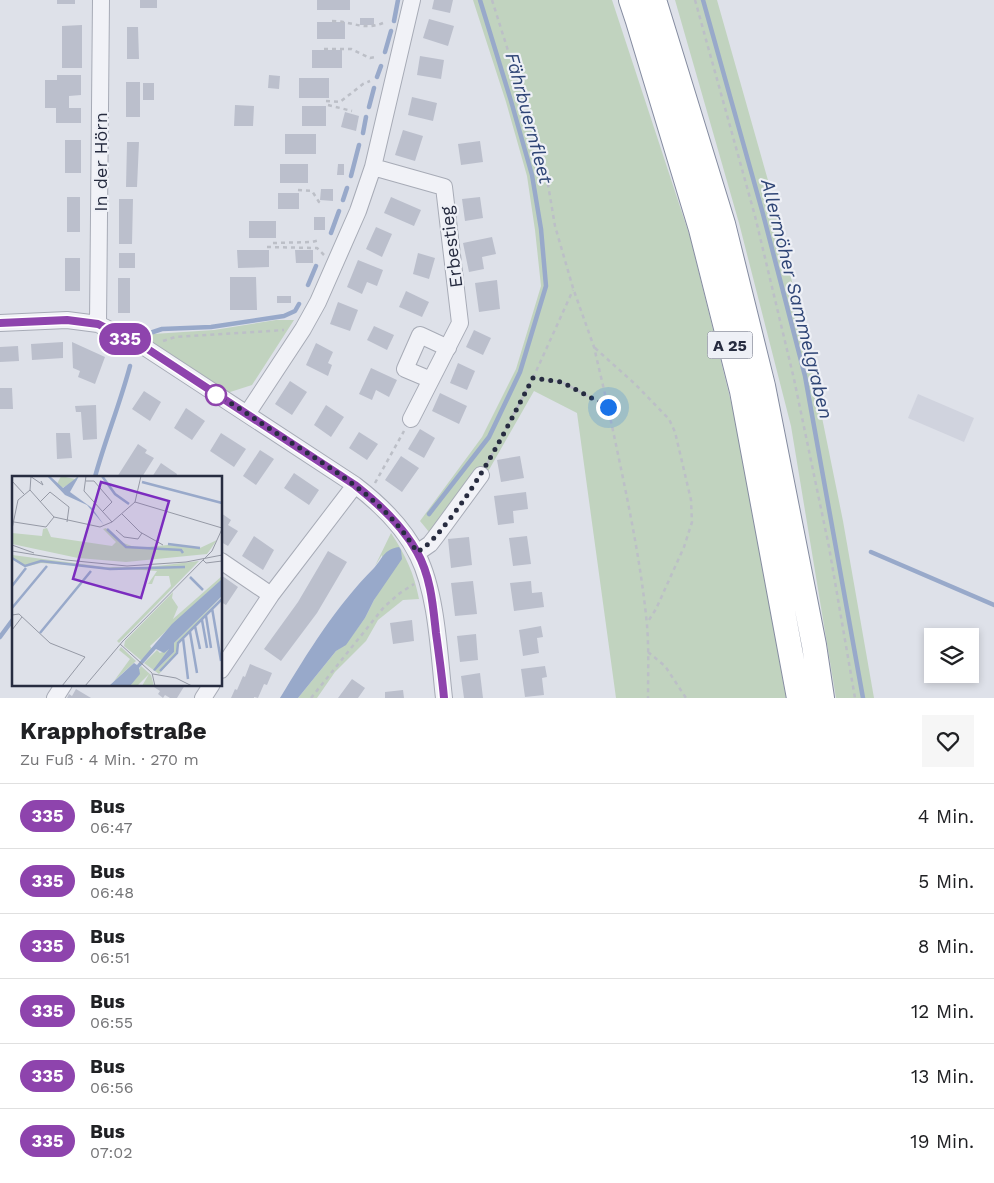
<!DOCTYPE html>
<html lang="de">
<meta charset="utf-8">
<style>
body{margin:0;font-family:"Work Sans",sans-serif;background:#f6f6f6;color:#202124;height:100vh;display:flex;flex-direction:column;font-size:19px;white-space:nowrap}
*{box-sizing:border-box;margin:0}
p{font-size:16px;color:#757577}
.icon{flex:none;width:28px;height:28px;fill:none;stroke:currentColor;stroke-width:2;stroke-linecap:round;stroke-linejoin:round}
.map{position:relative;height:698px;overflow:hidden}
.details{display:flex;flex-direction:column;background:#fff;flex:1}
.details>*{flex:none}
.badge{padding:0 10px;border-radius:16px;font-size:18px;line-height:32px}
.tools{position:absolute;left:924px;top:628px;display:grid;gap:10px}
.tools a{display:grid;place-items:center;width:55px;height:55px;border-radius:0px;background:#fff;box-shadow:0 2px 8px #0003;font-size:25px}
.you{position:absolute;width:25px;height:25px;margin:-12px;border:4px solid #fff;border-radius:50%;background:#1a73e8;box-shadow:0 0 0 8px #1a73e833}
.map>.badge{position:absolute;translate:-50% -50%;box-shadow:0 0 0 2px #fff}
.round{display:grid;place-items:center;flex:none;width:52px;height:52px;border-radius:0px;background:#f6f6f6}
.overview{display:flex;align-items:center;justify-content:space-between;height:85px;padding:0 20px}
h1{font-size:24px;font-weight:700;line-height:38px}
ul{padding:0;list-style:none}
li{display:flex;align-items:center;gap:15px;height:65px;padding:0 20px;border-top:1px solid #e0e0e0}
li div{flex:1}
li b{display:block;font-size:19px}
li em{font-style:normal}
li .badge{min-width:55px;font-weight:700;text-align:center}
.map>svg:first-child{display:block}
.built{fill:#d0d3de}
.green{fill:#c1d3bf}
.water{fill:#98a9ca}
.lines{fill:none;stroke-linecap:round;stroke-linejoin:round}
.stream{stroke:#98a9ca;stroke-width:4.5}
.building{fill:#bbbfcc}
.minor-casing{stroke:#a7abb6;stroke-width:18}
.highway-casing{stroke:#858ca0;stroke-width:26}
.path{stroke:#bcbfc7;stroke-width:2.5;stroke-dasharray:4 4;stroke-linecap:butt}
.minor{stroke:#f1f2f7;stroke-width:16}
.highway{stroke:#fff;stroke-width:24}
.line-casing{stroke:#fff;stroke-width:11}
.line{stroke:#8e44ad;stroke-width:8}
.walk{stroke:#272c40;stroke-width:5;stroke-dasharray:0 9}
.stop-dot{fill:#fff;stroke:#8e44ad;stroke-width:2.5}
.labels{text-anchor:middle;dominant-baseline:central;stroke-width:4.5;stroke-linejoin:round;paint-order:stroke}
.shield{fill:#eef0f6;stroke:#636777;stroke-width:1}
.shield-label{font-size:16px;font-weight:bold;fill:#272c40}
.street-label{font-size:18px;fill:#272c40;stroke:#eef0f6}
.water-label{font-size:19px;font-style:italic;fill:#2f4576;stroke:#eef0f6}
.inset-river{fill:none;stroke:#98a9ca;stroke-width:2.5}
.inset-road{fill:none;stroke:#9599a5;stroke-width:1}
.view{fill:#7b2cbf;fill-opacity:0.15;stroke:#7b2cbf;stroke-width:2.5}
.inset-edge{fill:none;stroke:#272c40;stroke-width:2.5}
</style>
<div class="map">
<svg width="994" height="698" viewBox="0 0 994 698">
<rect width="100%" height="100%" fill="#dee1e9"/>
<path class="built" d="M918,394L974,418L964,442L908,418Z"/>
<path class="green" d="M473,0H612L690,237L739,434L786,698H616L577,413L534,391L478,489L439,544L420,521L482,437L516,369L541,286L535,230L527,176L506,102Z
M675,0H717L771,191L812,368L843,521L874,698H836L791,426L739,223Z
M276,320H294L252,385L227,393L148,341L153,334L214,330Z
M391,533C406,556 414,573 419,599L403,600L378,620L366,641L335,672L317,698H298L336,651L346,644L365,618L374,600L385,582L382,555L375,566Z"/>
<path class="water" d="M399,547L401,550L402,559L374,600L365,618L346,645L336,651L298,698H280C308,652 336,606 374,568C384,557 383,550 399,547Z"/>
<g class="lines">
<path class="stream" d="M703,0L763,214L805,376L863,698
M394,21L398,0
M385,52L391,31
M377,77L381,66
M369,107L374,88
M363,133L366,117
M351,176L359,145
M343,200L347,188
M331,233L339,211
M308,285L316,266
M150,333L162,329L211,327L284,316L295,311L299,304
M95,477C105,440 120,404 130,366
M429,514L489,437L520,372L546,286L541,229L532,175L511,101L480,0
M871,552L994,605
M0,637L14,618"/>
</g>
<path class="building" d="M57,0H75V4H57Z
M140,0H157V8H140Z
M317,0H350V10H317Z
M434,0H453L450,13L432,9Z
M360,18H374V25H360Z
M429,19L454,26L448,46L423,38Z
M317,22H345V39H317Z
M82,25V68H62V26Z
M127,27H138L139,59H127Z
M312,50H342V68H312Z
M420,56L444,60L441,79L417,75Z
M57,75H81V95L69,96V108H81V123H56V108H45V80H57Z
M269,75L280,76L279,89L268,88Z
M299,78H329V98H299Z
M126,82H140V117H126Z
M143,83H154V100H143Z
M412,97L437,103L433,121L408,115Z
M235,105L254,106L253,126H234Z
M302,106H326V126H302Z
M345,112L359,116L356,131L341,127Z
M403,130L423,136L415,161L395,155Z
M285,134H316V154H285Z
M65,140H81V173H65Z
M480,141L483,162L461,165L458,144Z
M127,142H139L137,187H126Z
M280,164H308V183H280Z
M338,164H344V175H337Z
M321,189H333V201L320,200Z
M278,193H299V209H278Z
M67,197H80V232H67Z
M391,197L421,210L414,226L384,213Z
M480,197L483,218L465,221L462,199Z
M119,199H133L132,244H119Z
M314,217H325V230H314Z
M249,221H276V238H249Z
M376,227L392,234L382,257L366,249Z
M492,237L496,254L482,257L484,269L469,272L463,243Z
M237,250H269V267L238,268Z
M295,250H313V263H296Z
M119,253H135V268H119Z
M418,253L435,258L429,279L413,274Z
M65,258H80V291H65Z
M358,260L383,270L377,286L367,282L362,294L347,287Z
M230,277H256L257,310H230Z
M118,278H130V313H118Z
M497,280L500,309L479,312L475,283Z
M406,291L429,302L422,317L399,307Z
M277,296H291V303H277Z
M338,302L358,310L350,331L330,324Z
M374,326L394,335L387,350L367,340Z
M474,330L491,338L483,355L466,347Z
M63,342V358L32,360L31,344Z
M72,342L105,357L95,384L78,377L80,371L73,368Z
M316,343L333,352L328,363L332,365L328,376L306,365Z
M18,346L19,361L0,362V347Z
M458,363L475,371L467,390L450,383Z
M371,368L397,380L389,397L376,390L372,400L359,394Z
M290,381L307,392L292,415L275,404Z
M0,388H12L13,409H0Z
M144,391L161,402L150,421L132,409Z
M440,393L467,406L459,424L432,411Z
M96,405L97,439L83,440L81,412H76L75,406Z
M326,405L344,417L331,437L314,425Z
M186,408L205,421L192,440L174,428Z
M420,429L435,438L424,458L408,449Z
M359,432L378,444L367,460L349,448Z
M56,433H70L72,458L57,459Z
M221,433L246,449L234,467L210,451Z
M138,444L147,450L145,453L154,458L142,477H117Z
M260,450L274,459L256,485L243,476Z
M401,456L419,468L402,492L385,480Z
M520,456L524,478L501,482L497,460Z
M161,463L177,474L176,477H152Z
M294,473L319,490L309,505L284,488Z
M526,492L528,509L513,511L514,523L498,525L494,496Z
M221,513L231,520L228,525L238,531L228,546L221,542Z
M254,536L274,550L263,570L242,556Z
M527,536L531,564L513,566L509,538Z
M469,537L472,565L451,568L448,539Z
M328,551L347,562L317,613L281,661L264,649L298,602Z
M221,575L238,587L226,605L221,602Z
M473,581L477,614L455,616L451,583Z
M531,581L532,593L542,592L544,607L514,611L510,583Z
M412,620L414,641L393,644L390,623Z
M541,626L543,637L537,638L539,653L523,656L519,630Z
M476,634L478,660L460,662L457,636Z
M250,664L272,673L267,685L264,684L258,698L254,697V698H231L235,689L237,690L243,676L245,677Z
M545,666L547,677L542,678L544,695L525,697L521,669Z
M480,673L483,698H464L461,676Z
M352,679L365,688L358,698H338Z
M152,684H184L185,685L177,698H170L165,695L163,698L158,694L160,691L151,685Z
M76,689L91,698H67L69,694L72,696Z
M403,690L404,698H385V692Z"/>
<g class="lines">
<g class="minor-casing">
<path id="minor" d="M373,167L444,187L460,323L411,419
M0,323L67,320L98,324L146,348L355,485C380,504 404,527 418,556C437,594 439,655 444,698
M98,324L101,0
M431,380L405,369L420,335L448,348
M247,414L303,329L318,302L358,211L373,167L412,0
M417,553L430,544L437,535L481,475
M221,561L271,595
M221,670L271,595L355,485
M55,698L64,684
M203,698L212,684"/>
</g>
<g class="highway-casing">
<path id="highway" d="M631,0L638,21L701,229L742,391L799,698
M654,0L723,224L763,386L814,645L822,698"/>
</g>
<path class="path" d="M492,0L523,98L543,155L555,226L573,288L594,347L608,407
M695,0L755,216L794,379L829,547L855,698
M332,21C352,21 363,31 383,23
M324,49H351L370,58L376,57
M326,101L340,102L363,84L370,81
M328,105L352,111
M298,190L312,191L319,202L322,204
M273,243L312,242L320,240
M267,247L317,248L324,255
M163,341L175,337L284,330
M595,348L635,384L669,419L675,432L691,500L692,522L684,547L656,609L647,623
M533,378L573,290
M487,464L533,378L562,382L608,407C623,479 640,552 647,625C649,650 648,674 648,698
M375,483L404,431
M648,652L665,666L686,698
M311,698L384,607L400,593L414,584"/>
<use href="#minor" class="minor"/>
<use href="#highway" class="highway"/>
</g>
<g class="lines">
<g class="line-casing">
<path id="line" d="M0,323L67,320L98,324L146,348L355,485C379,504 402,525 417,552C431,577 433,606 436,633C439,655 442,676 444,698"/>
</g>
<use href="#line" class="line"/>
<path class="walk" d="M216,395C238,406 260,423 281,436C333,470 384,498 417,552C431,544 439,532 449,520C483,477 507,427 533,378L562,382L608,407"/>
</g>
<circle class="stop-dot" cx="216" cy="395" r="10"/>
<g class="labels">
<rect class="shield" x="707.5" y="331.5" width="45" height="27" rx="4"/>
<g class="shield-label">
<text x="730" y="345">A 25</text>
</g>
<g class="street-label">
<text transform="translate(100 162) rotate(-90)">In der Hörn</text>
<text transform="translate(451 247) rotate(-97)">Erbestieg</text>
</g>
<g class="water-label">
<text transform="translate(529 118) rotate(75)">Fährbuernfleet</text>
<text transform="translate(797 299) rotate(76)">Allermöher Sammelgraben</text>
</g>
</g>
<g transform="translate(12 476)">
<rect width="210" height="210" fill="#dee1e9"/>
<path d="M49,0L63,3L65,0V4L50,12L45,8ZM35,52L39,61L100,70L104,66L91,53L94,52L106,65L125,72L156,69L188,72L205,64L195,78L114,86L66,82L0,68V57L30,60L31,53ZM0,79L93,91H137L187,85L107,167L105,165L159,110L157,100H143L140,108H136L145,95L29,87L13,91L0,83ZM210,100V103L138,170L140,173L130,185L112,170L113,165L161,116L160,122L166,131L161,143ZM210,120L166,168L165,177L147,198L132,187L145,174L148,177L157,173L144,194L162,176V167ZM109,171L124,185L102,205L118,183L107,174ZM129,190L139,199L142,210H130L137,198L125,210H117Z" fill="#c1d3bf"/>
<path d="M35,0L39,1L51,12L67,0L58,16L80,32L92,49L75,29L53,19ZM210,103V120L162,167V176L143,195L141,194L157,173L152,177L144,173L127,192L128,198L118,210H97L122,187L125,189L160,148Z" fill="#98a9ca"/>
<path class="inset-river" d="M90,0L103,18L117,28M130,6L210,27M95,53L114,71L169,74L171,77M156,68L188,72M0,82L13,90L29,85L98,93L173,91M178,101L191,114M0,110L14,92M0,132L35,90M200,132L209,185M194,140L199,172M190,144L195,172M183,150L188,173M178,156L185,197M28,157L79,95M171,162L176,203M148,195L165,177L166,167L210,123"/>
<path class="inset-road" d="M18,0L31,9L29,5M19,0L18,14L42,41L88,51L100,46L123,26L129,0M74,0L72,15L100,46M0,5L12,18M74,5H82L100,26L91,35M28,26L38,16L57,31L55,46M123,26L210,52M110,38L128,56L151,69M2,46L34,51L42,41M0,53L6,24L18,14M104,54L112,61L126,63L130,57M0,69L22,77M0,75L54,84L115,90L174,86L210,79M191,84L194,87L210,85M0,139L7,138L38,167L73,181L50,210M0,154L10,141M108,168L140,197L143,210M141,198L164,202L180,210M73,210L111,165L200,75L210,53"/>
<path class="view" d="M89,6L157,25L129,122L61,103Z"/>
<rect width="210" height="210" class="inset-edge"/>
</g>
</svg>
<div class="tools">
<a><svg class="icon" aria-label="layers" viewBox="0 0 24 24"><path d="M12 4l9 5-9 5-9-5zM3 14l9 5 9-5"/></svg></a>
</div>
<div class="you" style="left:608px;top:407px"></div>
<b class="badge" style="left:125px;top:339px;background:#8e44ad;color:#fff">335</b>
</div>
<section class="details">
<div class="overview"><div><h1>Krapphofstraße</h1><p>Zu Fuß · 4 Min. · 270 m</p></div><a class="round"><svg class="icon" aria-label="heart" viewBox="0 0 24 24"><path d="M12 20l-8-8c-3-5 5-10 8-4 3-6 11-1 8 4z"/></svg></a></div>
<ul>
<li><span class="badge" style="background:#8e44ad;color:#fff">335</span><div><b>Bus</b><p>06:47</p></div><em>4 Min.</em></li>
<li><span class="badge" style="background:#8e44ad;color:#fff">335</span><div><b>Bus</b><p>06:48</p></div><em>5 Min.</em></li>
<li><span class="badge" style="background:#8e44ad;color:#fff">335</span><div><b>Bus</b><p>06:51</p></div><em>8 Min.</em></li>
<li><span class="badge" style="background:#8e44ad;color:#fff">335</span><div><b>Bus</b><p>06:55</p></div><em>12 Min.</em></li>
<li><span class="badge" style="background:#8e44ad;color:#fff">335</span><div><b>Bus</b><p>06:56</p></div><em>13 Min.</em></li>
<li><span class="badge" style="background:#8e44ad;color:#fff">335</span><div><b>Bus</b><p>07:02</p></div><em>19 Min.</em></li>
</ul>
</section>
